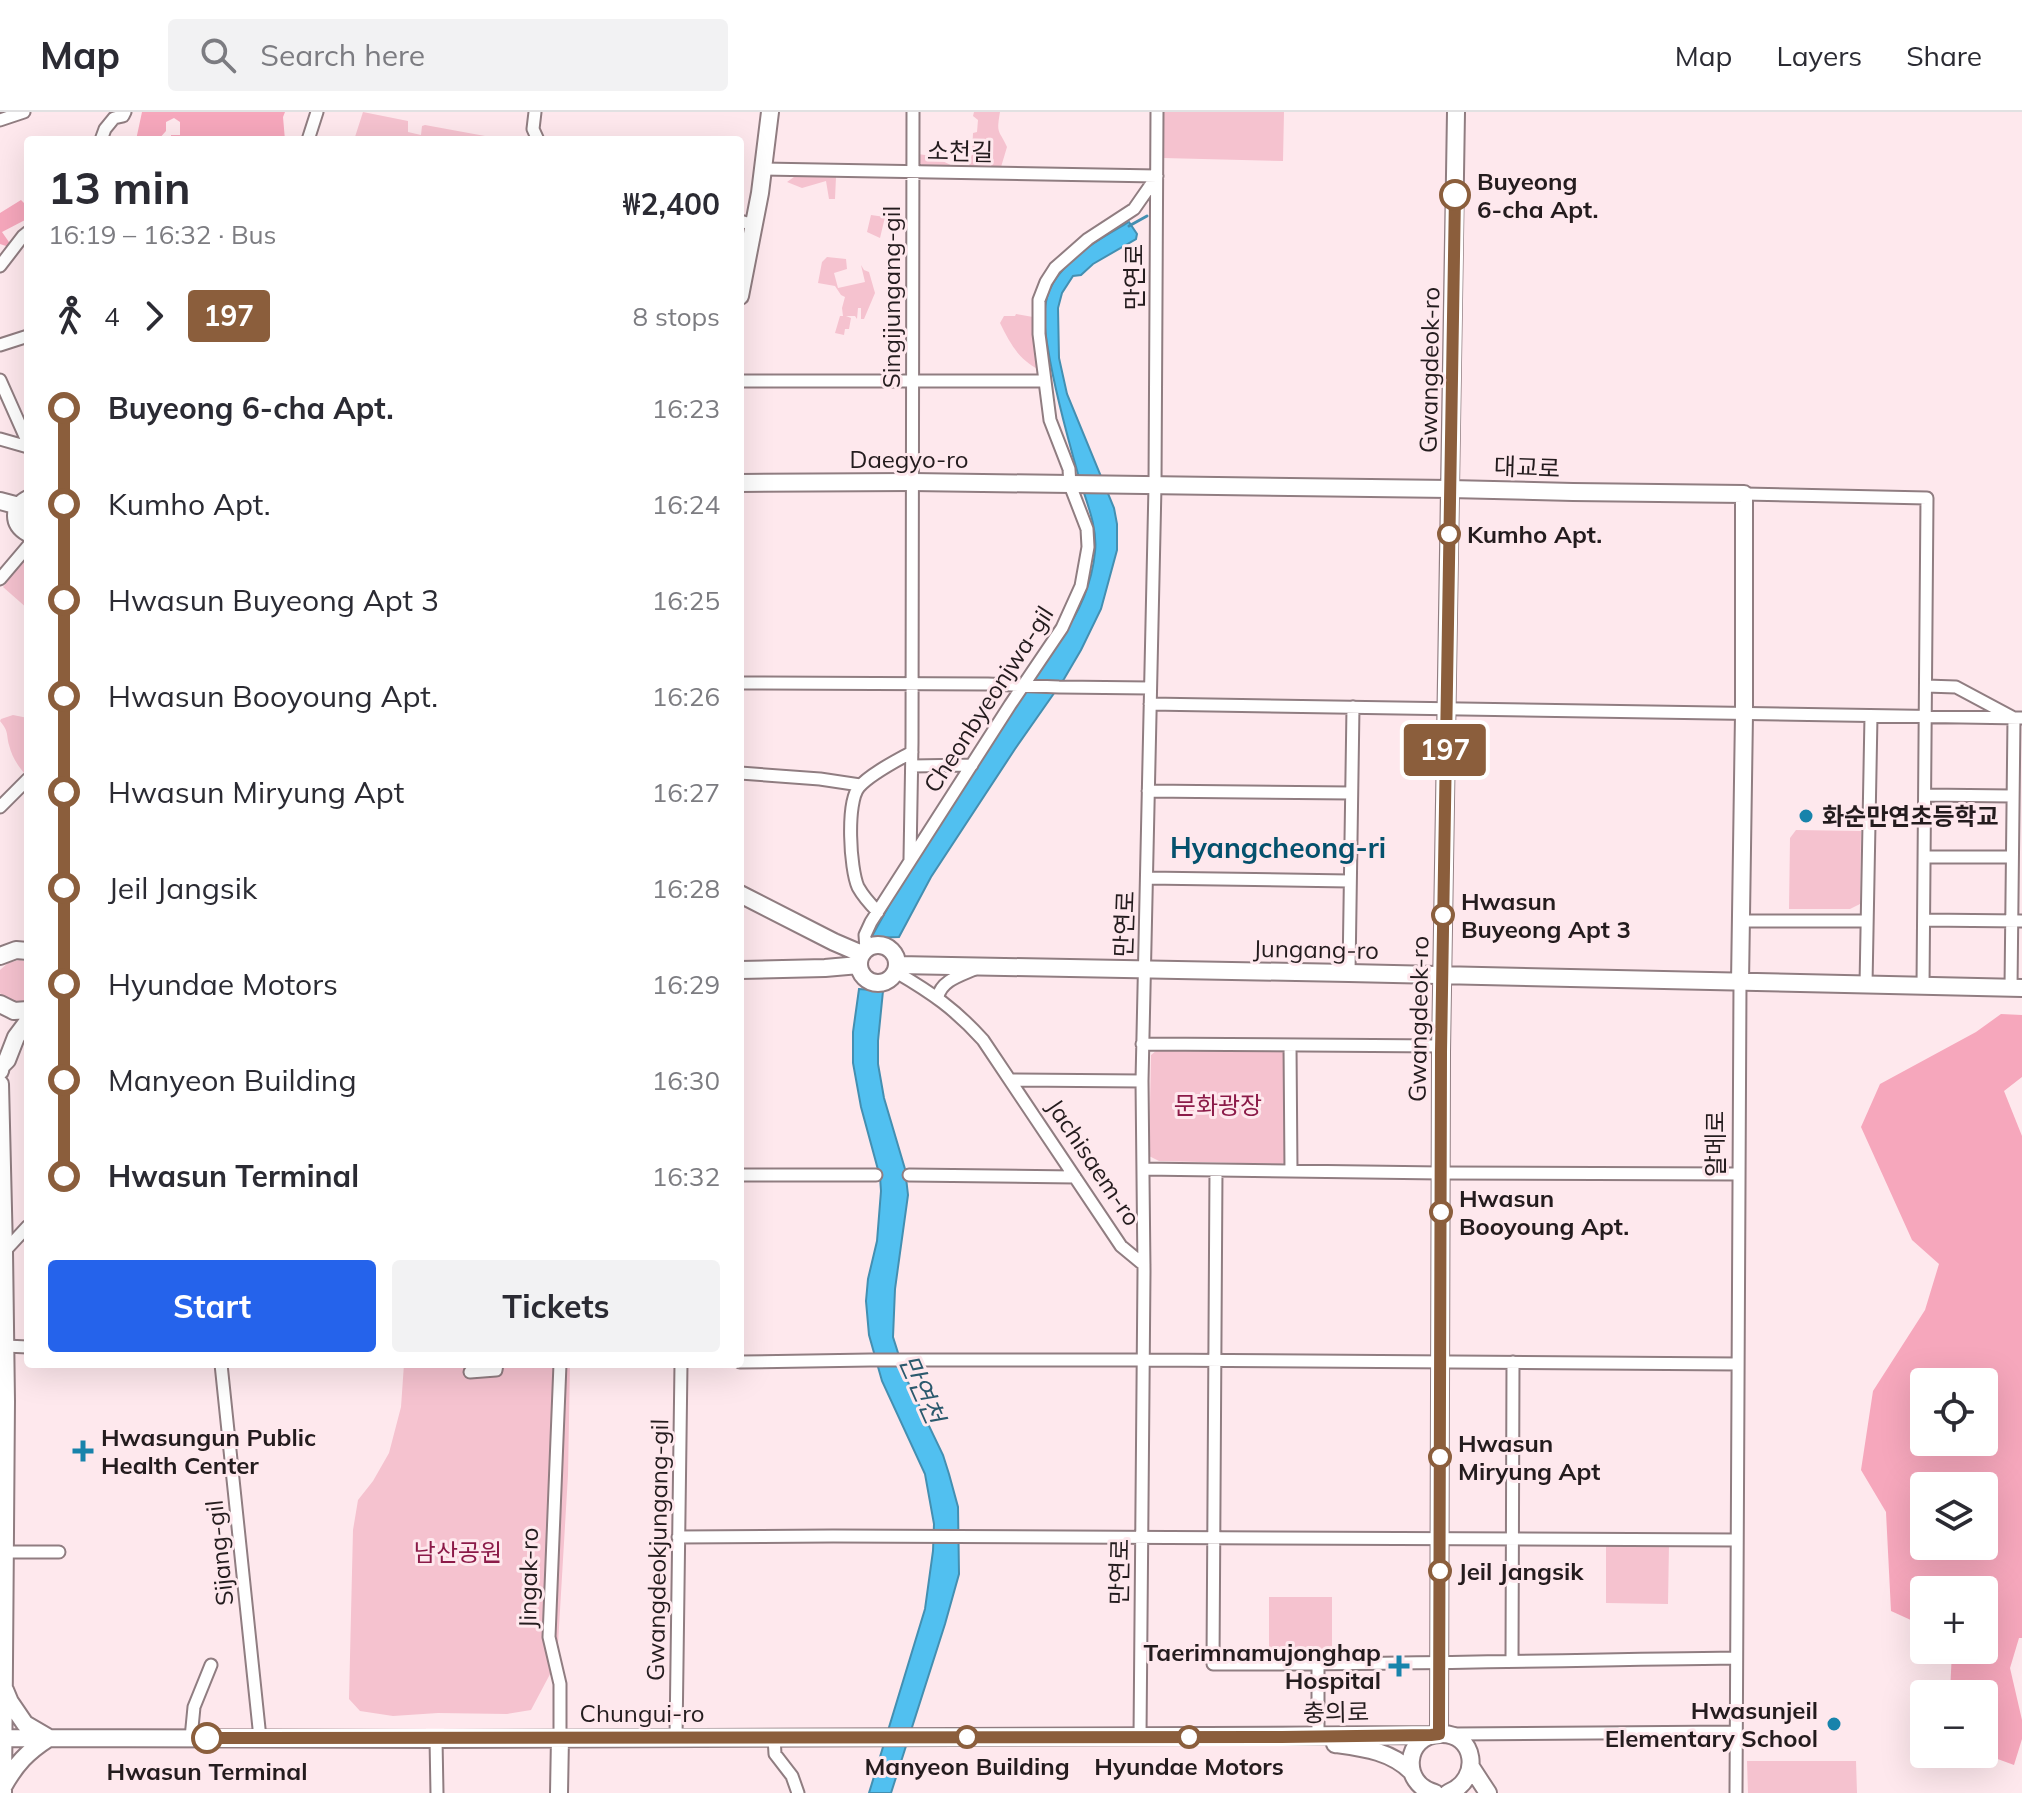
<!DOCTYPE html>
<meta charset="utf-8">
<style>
body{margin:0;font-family:Mulish,"Noto Sans KR",sans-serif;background:#f2f2f3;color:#2b2b33;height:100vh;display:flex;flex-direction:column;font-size:30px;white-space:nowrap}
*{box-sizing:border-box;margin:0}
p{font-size:26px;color:#7c7c81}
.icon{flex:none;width:44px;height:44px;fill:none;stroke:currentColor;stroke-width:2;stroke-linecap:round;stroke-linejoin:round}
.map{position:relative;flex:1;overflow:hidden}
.details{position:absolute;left:24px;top:24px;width:720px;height:1232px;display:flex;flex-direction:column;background:#fff;border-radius:8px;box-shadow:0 8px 32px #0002}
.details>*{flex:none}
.badge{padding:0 16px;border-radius:6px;font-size:28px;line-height:52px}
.controls{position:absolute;left:1910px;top:1256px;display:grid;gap:16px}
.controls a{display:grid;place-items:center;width:88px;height:88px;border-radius:8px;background:#fff;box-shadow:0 8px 32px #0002;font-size:40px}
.map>.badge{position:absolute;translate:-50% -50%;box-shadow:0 0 0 4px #fff}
.legs{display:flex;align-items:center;gap:12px;height:88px;padding:0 24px;font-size:26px}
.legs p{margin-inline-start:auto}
.summary{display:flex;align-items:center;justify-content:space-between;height:136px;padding:0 24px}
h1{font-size:44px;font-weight:700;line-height:60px}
.cta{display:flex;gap:16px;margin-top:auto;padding:16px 24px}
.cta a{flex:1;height:92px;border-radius:8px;background:#2563eb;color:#fff;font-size:32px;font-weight:700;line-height:92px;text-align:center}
.cta a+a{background:#f2f2f3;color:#2b2b33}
ul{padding:0 24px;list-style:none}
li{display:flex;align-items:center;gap:28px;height:96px;font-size:30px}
li i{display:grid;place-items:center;width:12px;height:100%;margin:0 10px;background:currentColor}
li i::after{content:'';width:20px;height:20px;margin:-10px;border:6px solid;border-radius:50%;background:#fff}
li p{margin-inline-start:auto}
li:first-child i{background:linear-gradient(#0000 50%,currentColor 0)}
li:last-child i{background:linear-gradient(currentColor 50%,#0000 0)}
header{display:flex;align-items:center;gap:48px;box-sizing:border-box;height:112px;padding:0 40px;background:#fff;border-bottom:2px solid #e1e1e2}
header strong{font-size:38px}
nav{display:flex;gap:44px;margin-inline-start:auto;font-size:28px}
.search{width:560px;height:72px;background:#f2f2f3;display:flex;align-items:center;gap:20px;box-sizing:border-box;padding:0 28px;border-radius:8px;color:#7c7c81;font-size:30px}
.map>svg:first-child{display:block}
.green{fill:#f5c2cf}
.forest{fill:#f6a7bc;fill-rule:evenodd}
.water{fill:#51c0f0;stroke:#448fb1;stroke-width:2}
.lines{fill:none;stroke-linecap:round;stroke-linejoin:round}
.stream{stroke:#448fb1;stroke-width:3}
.street-casing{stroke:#907d81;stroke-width:15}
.secondary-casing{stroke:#907d81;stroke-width:20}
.street{stroke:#fff;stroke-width:11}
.secondary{stroke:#fff;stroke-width:16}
.line-1-casing{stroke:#fff;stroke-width:18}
.line-1{stroke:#8b5e3c;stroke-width:12}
.stop-1-dot{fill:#fff;stroke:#8b5e3c;stroke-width:4}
.poi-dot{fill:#1883ab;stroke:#fee8ed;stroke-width:3}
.labels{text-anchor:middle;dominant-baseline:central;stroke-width:6;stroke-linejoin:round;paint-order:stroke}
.street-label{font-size:24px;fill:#241c1e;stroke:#fee8ed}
.stop-label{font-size:24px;font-weight:bold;fill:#241c1e;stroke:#fee8ed;text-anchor:start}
.poi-label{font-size:24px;font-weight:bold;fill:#241c1e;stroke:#fee8ed;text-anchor:start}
.park-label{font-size:24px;fill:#8b1a48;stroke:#fee8ed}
.water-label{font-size:26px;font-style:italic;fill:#2b596d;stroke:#fee8ed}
.quarter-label{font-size:28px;font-weight:bold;fill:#04516d;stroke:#fee8ed}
</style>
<header>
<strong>Map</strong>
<div class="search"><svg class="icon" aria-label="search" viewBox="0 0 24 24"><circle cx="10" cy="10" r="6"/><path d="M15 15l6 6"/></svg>Search here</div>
<nav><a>Map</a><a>Layers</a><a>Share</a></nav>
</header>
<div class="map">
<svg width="2022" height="1681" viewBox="0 0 2022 1681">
<rect width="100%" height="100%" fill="#fee8ed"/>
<path class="green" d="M363,0L408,9V20L421,23L422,14L425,13L496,26L495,28H354Z
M974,0H1000C996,23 999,17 1007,35L1001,55L972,56L969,53L972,42L973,21L977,20L978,8L973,4Z
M1164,0H1284L1283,49L1163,46Z
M918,42L932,44L957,56H926L918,50Z
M794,65H836L835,87H829L826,69L802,76L787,70Z
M871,103L885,105L880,126L867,120Z
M827,145L846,147L847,157L834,161L838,176L865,170L861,153L864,158L869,160L875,181L864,207H861V196H858L857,207L855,204H846L851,206L849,217H845L844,223L835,221L840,204H843L842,196L845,185L841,183L835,174L818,171L822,150Z
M1016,202L1033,205L1038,257C1018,247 1010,231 1000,211L1004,204H1015Z
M28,444V497L3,475Z
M13,603L28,606V659L25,662C18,654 12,645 9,633C6,621 9,620 0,609L1,607Z
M1796,718L1861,719L1860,792L1850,797H1789L1790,726Z
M19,848L28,850V889C17,893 7,890 0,881V858L8,851Z
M1162,934L1281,936L1287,943L1286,1050L1281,1052L1159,1049L1149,1044L1151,943Z
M404,1252H570L568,1363L557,1549L531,1598L507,1602L438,1601L393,1604L360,1599L349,1587L353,1418L358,1388L373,1369L389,1341L401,1295Z
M1606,1432H1669L1668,1492L1606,1491Z
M1269,1485H1332V1548H1269Z
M1747,1649H1856L1857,1681H1748Z"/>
<path class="forest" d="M142,0H285L283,5L285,28H171V23H180V10L174,6L166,10V19L158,28H136Z
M21,88L25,92V108L2,120L11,133L9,135L0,132V101Z
M2001,902L2022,903V965L2004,979L2022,1024V1526H2019L2010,1556L2022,1608V1627L2014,1653L1984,1642V1582H1950L1952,1538H1984V1478H1924V1514L1891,1499L1886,1400L1861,1358L1873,1279L1925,1198L1939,1152L1912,1128L1861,1015L1880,972L1976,920ZM1924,1270H1984V1330H1924ZM1984,1374V1434H1924V1374Z"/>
<path class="water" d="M1129,110L1137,122L1136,127L1093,152L1081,163L1073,164L1062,181L1058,196L1059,246L1067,282L1114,396L1117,412V438L1101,497L1081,538L1064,567L1015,637L931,765L899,825L871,826L902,770L1061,524C1080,501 1092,470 1095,440C1098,414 1085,387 1078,362C1066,320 1055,280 1048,237C1044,215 1041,191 1053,171C1071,142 1101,126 1129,110Z
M859,877L883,879L878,929V952L884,986L905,1057L908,1083L895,1177L893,1225L906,1266L943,1343L949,1362L958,1395L959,1462L945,1512L891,1681H869L925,1497L933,1439L934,1412L925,1362L882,1269L869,1223L866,1189L868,1167L877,1129L881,1079L880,1065L861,995L853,951V920Z"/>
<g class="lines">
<path class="stream" d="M1129,114L1147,104"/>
<g class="street-casing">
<path id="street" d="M535,0L533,17L538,28
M0,8L24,0
M101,28L105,17L114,6L123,4L125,0
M308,28L317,0
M763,57L1157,64
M740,109L754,113
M0,154L23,124L28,120
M0,233L28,224
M0,268L28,331
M740,269H1045
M0,327L28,335
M1744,382L1927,386L1923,875
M0,467L28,434
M740,571L988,572L1059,575L1150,576
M1926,574L1956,575L2014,606L2011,876
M1150,592L2022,606
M912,654L972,653
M740,661L820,667L860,673
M1148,679L1351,681
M1925,683L2012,684
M0,695L28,667
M1925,745H2012
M910,747L912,631L913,0
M1147,766L1349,769
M878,800C870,792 863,784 858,775C850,757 846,690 859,675C870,662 896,649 912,640
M1924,808L2022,809
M1740,809H1867
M866,838L865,823L871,810L1010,593L1062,516L1081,474L1088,435L1087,417L1070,373L1069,357L1050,308L1039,222V188L1046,170L1055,156L1088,127L1134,97L1157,64
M896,860C932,881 955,897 983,928L1121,1134L1144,1153
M1349,861L1353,595
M1866,873L1871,604
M938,885C941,868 962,863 977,856
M1142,932L1441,934
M1290,933L1291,1059
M1011,968L1142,969
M1143,1057L1441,1061L1739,1062
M1216,1058L1213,1552C1388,1553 1562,1548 1736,1546
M740,1063H876
M909,1063L1075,1065
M3,1141L28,1114
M2,1232L5,1234L28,1235
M740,1250L870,1248H1143L1738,1252
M221,1252L260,1626
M560,1252L549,1525L560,1572V1625
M470,1260L496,1258L497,1252
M678,1425L833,1424L1737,1428
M4,1440H59
M1512,1549L1513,1250
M1453,1622L1736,1620
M676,1625L681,1252
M774,1625L775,1642L792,1664L798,1681
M1140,1625L1144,1159L1142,969L1155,374L1157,0
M1318,1625V1552
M191,1626L194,1595L211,1553
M436,1627L437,1681
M1736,1681L1740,871"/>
</g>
<g class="secondary-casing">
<path id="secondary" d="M740,184L760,81L770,0
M740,371L912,370L1450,377L1573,380L1744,382V602L1740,871
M28,387C12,395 12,412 28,421
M0,389L19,394
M740,782L834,830L862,842
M859 852a19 19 0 1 1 38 0a19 19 0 1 1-38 0Z
M0,844L16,838L28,839
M898,853L1349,861L2022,876
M740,858L825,856L859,853
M0,892L14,899L28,898
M0,959L1,954L7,948L16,925L28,909
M0,972L4,1139L6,1289L3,1681
M1439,1622L1441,940L1456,0
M0,1626L436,1627L1431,1623
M1335,1632C1364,1636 1391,1639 1412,1660
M1471,1655L1488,1681
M3,1675C16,1652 27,1640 49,1626L25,1612L10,1590L5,1578
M559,1681L560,1625
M1435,1681C1400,1672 1404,1623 1440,1622C1475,1620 1483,1667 1448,1681"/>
</g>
<use href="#street" class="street"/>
<use href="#secondary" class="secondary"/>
</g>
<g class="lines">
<g class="line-1-casing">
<path id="line-1" d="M207,1626L1282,1625L1431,1623L1439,1622L1441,940L1455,83"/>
</g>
<use href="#line-1" class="line-1"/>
</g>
<g class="stop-1-dot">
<circle cx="1455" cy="83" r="14"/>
<circle cx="1449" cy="422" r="10"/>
<circle cx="1443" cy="803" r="10"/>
<circle cx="1441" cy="1100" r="10"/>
<circle cx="1440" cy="1345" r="10"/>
<circle cx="1440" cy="1459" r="10"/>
<circle cx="967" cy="1625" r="10"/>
<circle cx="1189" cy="1625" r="10"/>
<circle cx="207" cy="1626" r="14"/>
</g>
<g class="poi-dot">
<circle cx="1806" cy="704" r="8"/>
<path d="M79 1327h8v8h8v8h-8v8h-8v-8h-8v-8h8z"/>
<path d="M1395 1542h8v8h8v8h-8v8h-8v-8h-8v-8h8z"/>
<circle cx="1834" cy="1612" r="8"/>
</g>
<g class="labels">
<g class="street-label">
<text transform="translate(960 39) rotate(1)">소천길</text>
<text transform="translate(1134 165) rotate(-90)">만연로</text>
<text transform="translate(891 185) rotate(-90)">Singijungang-gil</text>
<text transform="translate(1429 258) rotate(-89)">Gwangdeok-ro</text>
<text x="909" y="347">Daegyo-ro</text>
<text transform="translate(1527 355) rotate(2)">대교로</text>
<text transform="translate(988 587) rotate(-57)">Cheonbyeonjwa-gil</text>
<text transform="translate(1124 812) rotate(-88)">만연로</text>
<text transform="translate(1316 837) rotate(1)">Jungang-ro</text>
<text transform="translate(1418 907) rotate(-89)">Gwangdeok-ro</text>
<text transform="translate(1715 1032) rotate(-90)">알메로</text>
<text transform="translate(1094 1050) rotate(56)">Jachisaem-ro</text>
<text transform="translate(657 1438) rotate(-89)">Gwangdeokjungang-gil</text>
<text transform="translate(219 1441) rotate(-96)">Sijang-gil</text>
<text transform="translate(1119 1460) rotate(-89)">만연로</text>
<text transform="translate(528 1466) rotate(-89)">Jingak-ro</text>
<text transform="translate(1336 1600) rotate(-1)">충의로</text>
<text x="642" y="1601">Chungui-ro</text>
</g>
<g class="stop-label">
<text x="1477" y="69">Buyeong<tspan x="1477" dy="28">6-cha Apt.</tspan></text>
<text x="1467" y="422">Kumho Apt.</text>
<text x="1461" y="789">Hwasun<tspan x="1461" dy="28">Buyeong Apt 3</tspan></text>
<text x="1459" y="1086">Hwasun<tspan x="1459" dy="28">Booyoung Apt.</tspan></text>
<text x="1458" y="1331">Hwasun<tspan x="1458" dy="28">Miryung Apt</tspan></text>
<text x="1458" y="1459">Jeil Jangsik</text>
<text x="967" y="1654" text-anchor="middle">Manyeon Building</text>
<text x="1189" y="1654" text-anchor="middle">Hyundae Motors</text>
<text x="207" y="1659" text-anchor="middle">Hwasun Terminal</text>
</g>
<g class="poi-label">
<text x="1822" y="704">화순만연초등학교</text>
<text x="101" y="1325">Hwasungun Public<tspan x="101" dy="28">Health Center</tspan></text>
<text x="1381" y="1540" text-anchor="end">Taerimnamujonghap<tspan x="1381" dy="28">Hospital</tspan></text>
<text x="1818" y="1598" text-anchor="end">Hwasunjeil<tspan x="1818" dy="28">Elementary School</tspan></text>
</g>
<g class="park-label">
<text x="1218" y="993">문화광장</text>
<text x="458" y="1440">남산공원</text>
</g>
<g class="water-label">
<text transform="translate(922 1277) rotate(66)">만연천</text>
</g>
<g class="quarter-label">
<text x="1278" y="735">Hyangcheong-ri</text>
</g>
</g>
</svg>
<div class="controls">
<a><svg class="icon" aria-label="locate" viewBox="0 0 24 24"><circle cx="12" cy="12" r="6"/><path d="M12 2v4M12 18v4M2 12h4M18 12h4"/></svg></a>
<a><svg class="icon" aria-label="layers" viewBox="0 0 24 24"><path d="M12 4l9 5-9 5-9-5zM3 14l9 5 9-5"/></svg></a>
<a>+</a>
<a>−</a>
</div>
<b class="badge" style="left:1445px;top:638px;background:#8b5e3c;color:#fff">197</b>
<section class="details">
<div class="summary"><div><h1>13 min</h1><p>16:19 – 16:32 · Bus</p></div><b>₩2,400</b></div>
<div class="legs"><svg class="icon" aria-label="walk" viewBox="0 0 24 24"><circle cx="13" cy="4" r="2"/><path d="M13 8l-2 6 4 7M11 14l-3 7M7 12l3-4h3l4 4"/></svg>4<svg class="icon" aria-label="forward" viewBox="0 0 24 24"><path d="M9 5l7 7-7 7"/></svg><b class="badge" style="background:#8b5e3c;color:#fff">197</b><p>8 stops</p></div>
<ul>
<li><i style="color:#8b5e3c"></i><b>Buyeong 6-cha Apt.</b><p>16:23</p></li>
<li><i style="color:#8b5e3c"></i><span>Kumho Apt.</span><p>16:24</p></li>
<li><i style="color:#8b5e3c"></i><span>Hwasun Buyeong Apt 3</span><p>16:25</p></li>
<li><i style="color:#8b5e3c"></i><span>Hwasun Booyoung Apt.</span><p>16:26</p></li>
<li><i style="color:#8b5e3c"></i><span>Hwasun Miryung Apt</span><p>16:27</p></li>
<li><i style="color:#8b5e3c"></i><span>Jeil Jangsik</span><p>16:28</p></li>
<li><i style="color:#8b5e3c"></i><span>Hyundae Motors</span><p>16:29</p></li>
<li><i style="color:#8b5e3c"></i><span>Manyeon Building</span><p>16:30</p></li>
<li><i style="color:#8b5e3c"></i><b>Hwasun Terminal</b><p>16:32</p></li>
</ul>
<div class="cta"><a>Start</a><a>Tickets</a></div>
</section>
</div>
